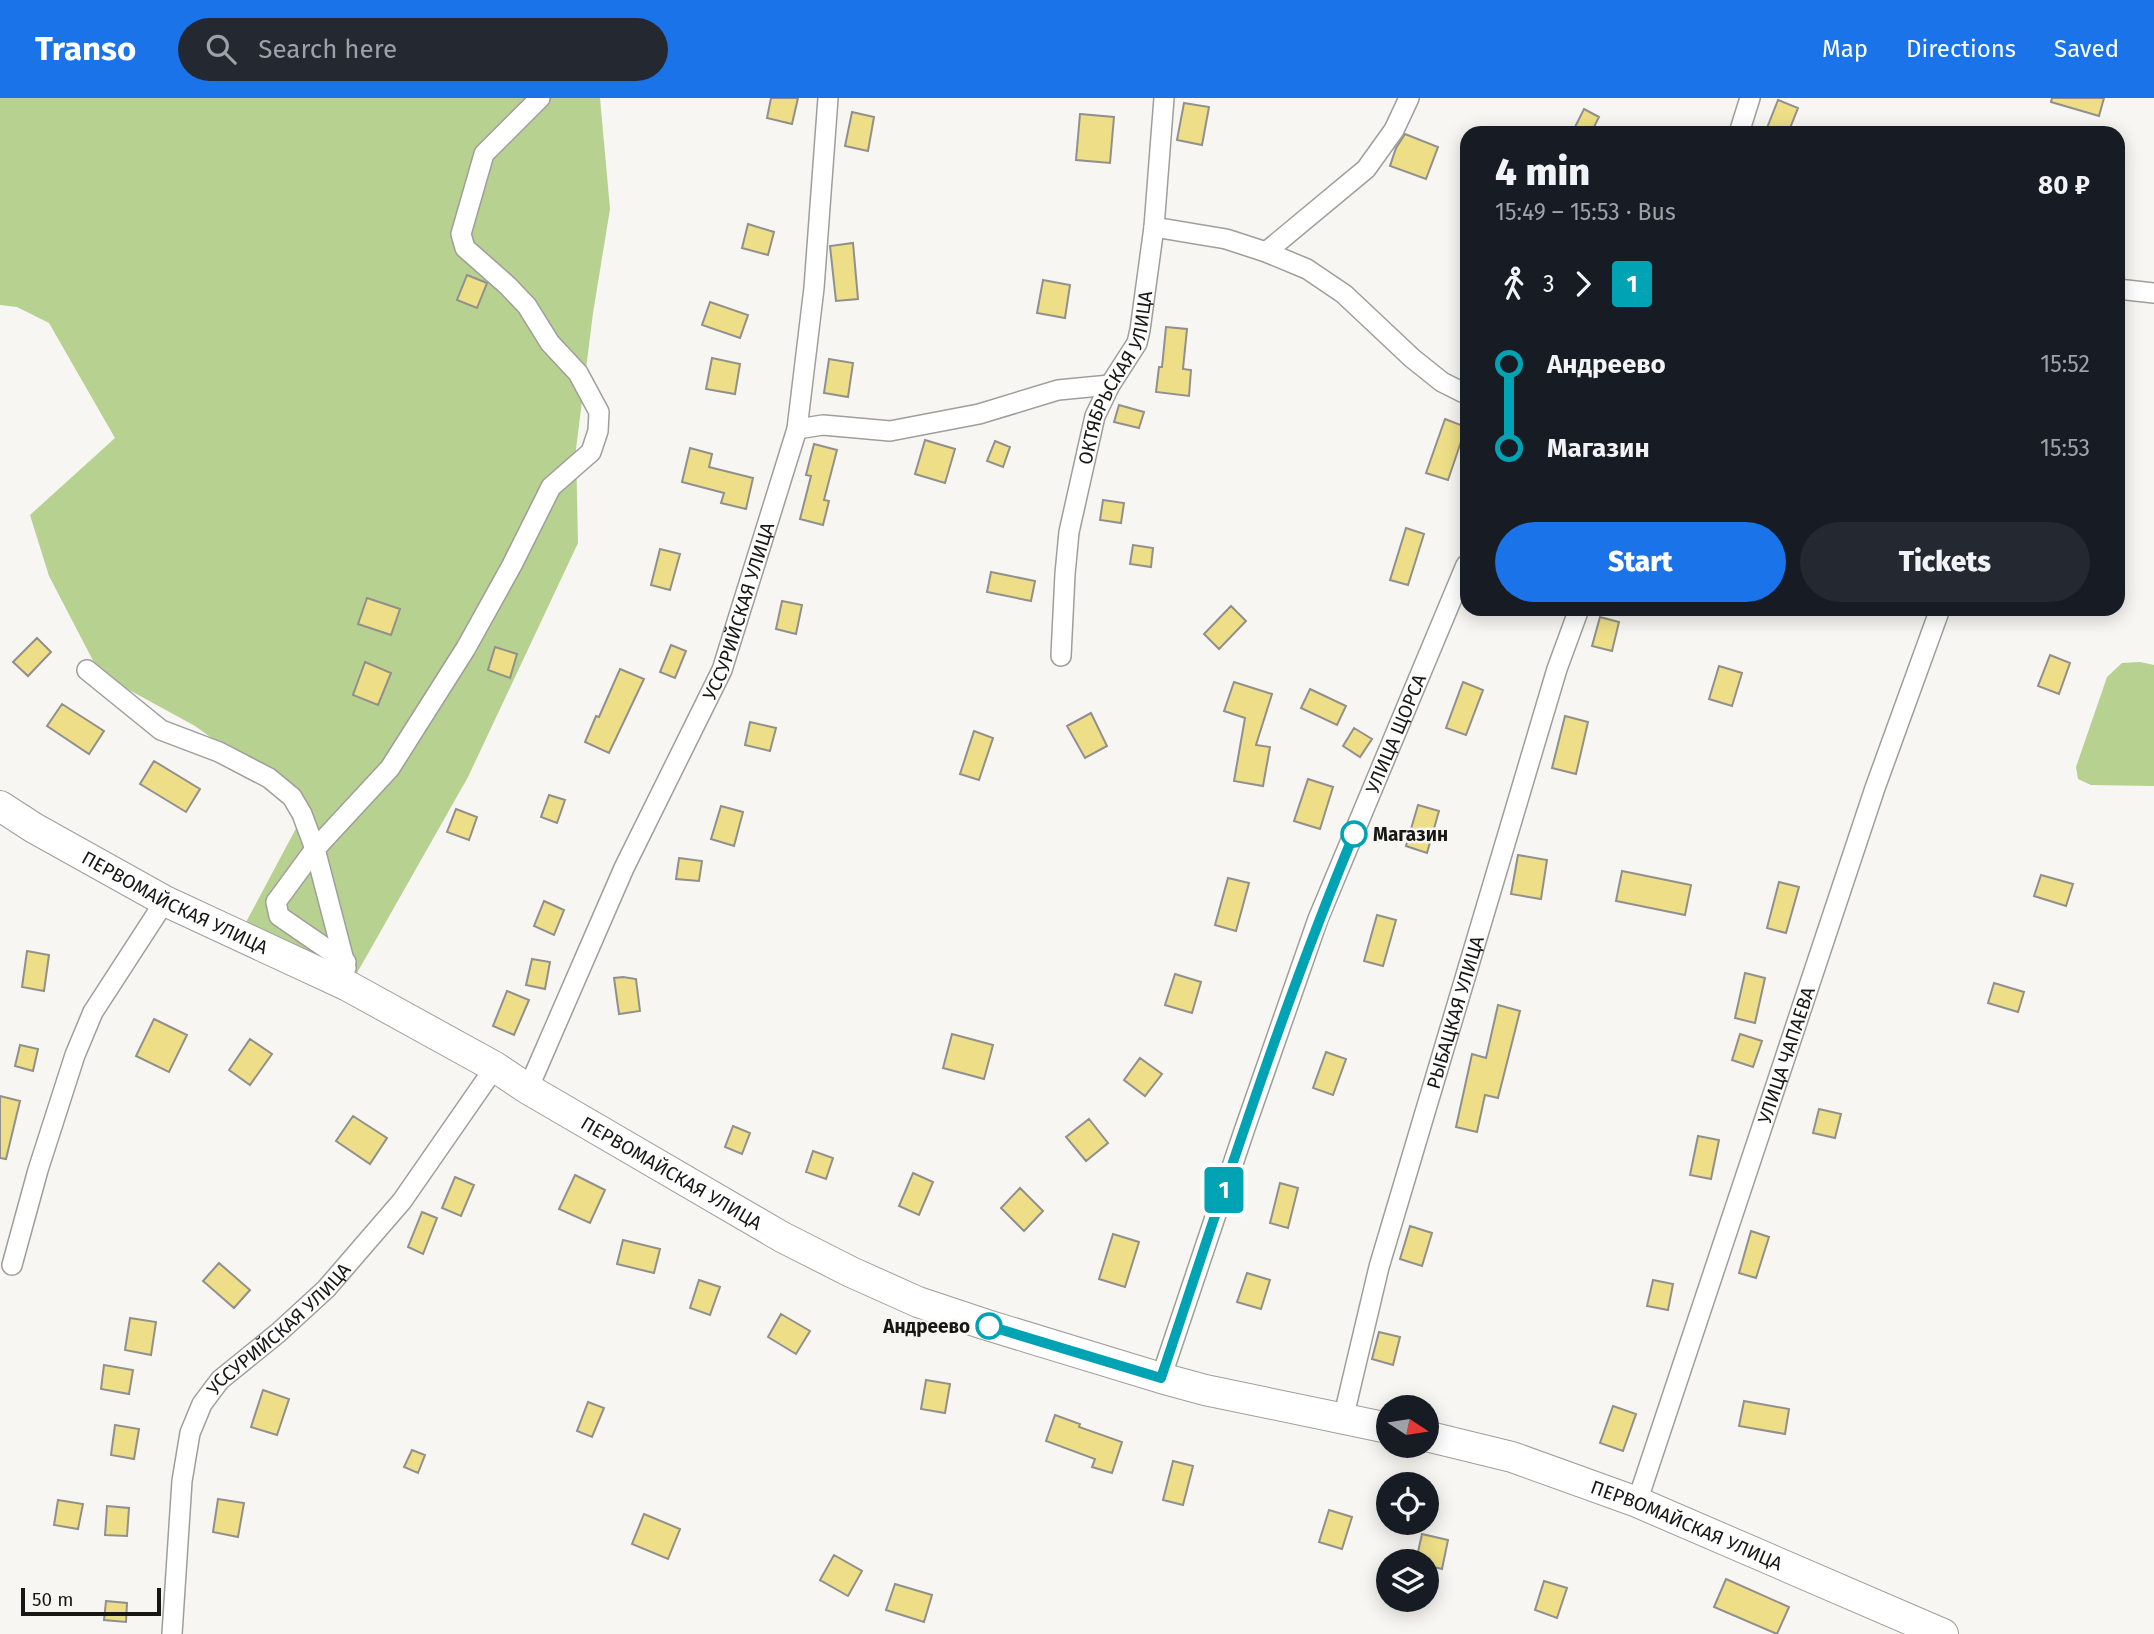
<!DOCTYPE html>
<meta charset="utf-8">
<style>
body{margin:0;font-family:"Fira Sans",sans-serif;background:#242831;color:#f1f3f6;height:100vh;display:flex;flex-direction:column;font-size:26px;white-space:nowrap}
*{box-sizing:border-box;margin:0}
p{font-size:23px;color:#9ea1a6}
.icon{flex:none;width:38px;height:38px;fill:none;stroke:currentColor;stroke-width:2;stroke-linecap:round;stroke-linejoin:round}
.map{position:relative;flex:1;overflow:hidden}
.panel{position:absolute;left:1460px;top:28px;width:665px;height:490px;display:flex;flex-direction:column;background:#171b24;border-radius:21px;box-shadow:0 4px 18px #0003}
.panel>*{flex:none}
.badge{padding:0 14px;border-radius:5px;font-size:24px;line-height:46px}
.needle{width:46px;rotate:102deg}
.fabs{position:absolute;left:1376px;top:1297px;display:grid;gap:14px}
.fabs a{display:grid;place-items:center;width:63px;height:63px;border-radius:50%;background:#171b24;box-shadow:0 4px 18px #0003;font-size:35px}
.scale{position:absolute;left:21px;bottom:18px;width:140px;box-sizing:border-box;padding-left:7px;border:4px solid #171715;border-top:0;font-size:19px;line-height:24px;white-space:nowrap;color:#171715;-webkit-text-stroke:5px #f7f6f2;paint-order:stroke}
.map>.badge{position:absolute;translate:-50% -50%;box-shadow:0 0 0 4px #fff}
.legs{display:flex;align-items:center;gap:10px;height:77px;padding:0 35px;font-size:23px}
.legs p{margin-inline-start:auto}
.head{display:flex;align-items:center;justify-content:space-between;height:119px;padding:0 35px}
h1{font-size:38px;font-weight:800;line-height:52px}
.action{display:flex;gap:14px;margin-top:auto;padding:14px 35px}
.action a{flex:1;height:80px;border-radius:42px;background:#1a73e8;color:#fff;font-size:28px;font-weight:800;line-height:80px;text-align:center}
.action a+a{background:#242831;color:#f1f3f6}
ul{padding:0 35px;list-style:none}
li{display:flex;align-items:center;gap:24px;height:84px;font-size:26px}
li i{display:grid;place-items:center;width:10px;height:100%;margin:0 9px;background:currentColor}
li i::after{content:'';width:18px;height:18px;margin:-9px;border:5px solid;border-radius:50%;background:#171b24}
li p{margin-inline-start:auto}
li:first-child i{background:linear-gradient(#0000 50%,currentColor 0)}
li:last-child i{background:linear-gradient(currentColor 50%,#0000 0)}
header{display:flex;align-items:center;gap:42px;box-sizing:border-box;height:98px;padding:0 35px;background:#1a73e8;color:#fff}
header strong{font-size:33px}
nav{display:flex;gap:38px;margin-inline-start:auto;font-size:24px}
.search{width:490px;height:63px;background:#242831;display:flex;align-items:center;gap:18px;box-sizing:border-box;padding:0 24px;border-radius:38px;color:#9ea1a6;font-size:26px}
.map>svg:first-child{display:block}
.green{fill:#b6d190}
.building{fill:#edde87;stroke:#91908c;stroke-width:2}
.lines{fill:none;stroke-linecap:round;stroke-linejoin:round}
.minor-casing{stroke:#9f9e9a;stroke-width:22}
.primary-casing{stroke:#9f9e9a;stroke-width:32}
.minor{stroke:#fff;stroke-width:19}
.primary{stroke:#fff;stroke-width:30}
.line-1-casing{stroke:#fff;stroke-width:16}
.line-1{stroke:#00a3b4;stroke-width:10}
.stop-1-dot{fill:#fff;stroke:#00a3b4;stroke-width:3.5}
.labels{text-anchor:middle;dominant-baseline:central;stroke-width:5;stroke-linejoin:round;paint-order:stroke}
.street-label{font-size:19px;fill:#171715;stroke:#f7f6f2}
.stop-label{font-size:19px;font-weight:bold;fill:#171715;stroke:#f7f6f2;text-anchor:start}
</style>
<header>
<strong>Transo</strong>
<div class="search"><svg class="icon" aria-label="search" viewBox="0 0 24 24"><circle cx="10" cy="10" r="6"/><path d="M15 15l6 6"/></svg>Search here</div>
<nav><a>Map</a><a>Directions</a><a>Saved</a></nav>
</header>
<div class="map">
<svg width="2154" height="1536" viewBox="0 0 2154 1536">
<rect width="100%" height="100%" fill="#f7f6f2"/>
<path class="green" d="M0,0H600L610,111L593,215L576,351L578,445L468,679L357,875L245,826L301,721L276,686L195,628L100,576L49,478L30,417L115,340L49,225L17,209L0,207Z
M2140,564L2154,567V688L2091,687L2078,681L2076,669L2107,579L2122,565Z"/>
<path class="building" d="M771,0H798L792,26L767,20Z
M2052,0H2104L2099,18L2051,4Z
M1778,2L1798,10L1788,35H1765Z
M1184,5L1209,9L1202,47L1177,42Z
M1584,11L1599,19L1591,35H1572Z
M852,14L874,19L868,53L845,48Z
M1080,16L1114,19L1110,65L1076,62Z
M1405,36L1438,49L1426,81L1390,68L1396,50Z
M748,126L774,134L768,157L742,150Z
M853,145L858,201L836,203L830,148Z
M467,177L487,185L477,210L457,202Z
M1043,182L1070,187L1065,220L1037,215Z
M710,204L748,217L740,240L702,227Z
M1166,229L1187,231L1183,271L1191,272L1189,298L1156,294L1159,269H1162Z
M712,260L740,266L735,296L706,291Z
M829,261L853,265L848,299L824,295Z
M1119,307L1144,314L1139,330L1114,324Z
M1445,321L1466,329L1448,382L1426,375Z
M925,342L955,351L945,385L915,376Z
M995,343L1010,349L1003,369L987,363Z
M814,346L837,352L824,402L829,403L823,427L800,421L811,378L806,377Z
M690,350L712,356L709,369L753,380L746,411L721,405L724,395L682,384Z
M1103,402L1124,405L1121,425L1100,422Z
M1406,430L1424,436L1408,487L1390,482Z
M1133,447L1153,450L1151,469L1130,466Z
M660,451L680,456L670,492L651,487Z
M991,474L1035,483L1031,503L987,494Z
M367,500L400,511L391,537L358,526Z
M782,503L802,507L796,536L776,531Z
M1231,508L1246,523L1219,551L1204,536Z
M1600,519L1619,524L1612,553L1592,548Z
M37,540L51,554L28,578L13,564Z
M671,547L686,553L675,580L660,574Z
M495,549L517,556L510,580L488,572Z
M2050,557L2070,565L2059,596L2038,588Z
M365,564L391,575L378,607L353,597Z
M1719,568L1742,575L1732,608L1709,601Z
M620,571L644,581L609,655L585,644L596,618L599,619Z
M1234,584L1272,596L1256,647L1270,649L1263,688L1234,683L1245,620L1224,613Z
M1463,584L1483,592L1466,637L1446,630Z
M1310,591L1346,608L1337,627L1301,610Z
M62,606L104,633L89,656L47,628Z
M1091,615L1107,648L1085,660L1067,628Z
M1565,618L1588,624L1576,676L1552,670Z
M750,624L776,630L770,653L745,647Z
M1354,630L1372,641L1360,659L1343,648Z
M974,633L993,640L979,682L960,676Z
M154,663L200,691L186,714L140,686Z
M1308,681L1333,689L1320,731L1294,723Z
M549,697L565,702L557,725L541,719Z
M1418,707L1439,713L1427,755L1406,748Z
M721,708L743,714L734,748L711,741Z
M456,711L477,719L469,742L447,734Z
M1518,757L1547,762L1541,801L1511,796Z
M679,760L702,763L699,783L676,781Z
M1622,773L1691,787L1685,817L1616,803Z
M2041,777L2073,786L2066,808L2034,798Z
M1228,780L1249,785L1236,833L1215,827Z
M1779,784L1799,789L1786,835L1767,830Z
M544,803L564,812L554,837L534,828Z
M1377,817L1396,822L1383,868L1364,863Z
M27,853L49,857L44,893L22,889Z
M532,861L550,864L545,891L526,887Z
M1745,875L1765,880L1755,925L1735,920Z
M1175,876L1201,884L1192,915L1165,907Z
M623,879L636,881L640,913L619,916L614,880Z
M1994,885L2024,894L2018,914L1988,905Z
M507,893L529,902L514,937L493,928Z
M1498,907L1520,913L1498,1000L1485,997L1477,1034L1456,1029L1472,956L1486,960Z
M154,921L187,937L169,974L136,958Z
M952,936L993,947L984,981L943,970Z
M1740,936L1762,943L1753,969L1732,962Z
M250,941L272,956L250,987L229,972Z
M20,947L38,951L33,973L15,968Z
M1326,954L1346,961L1333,997L1313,990Z
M1140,960L1162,976L1145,998L1124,982Z
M0,998L20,1003L6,1061L0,1060Z
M1819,1011L1841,1016L1835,1040L1813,1035Z
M353,1018L387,1040L370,1066L336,1043Z
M1089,1021L1108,1045L1086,1063L1066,1039Z
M733,1028L750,1035L742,1056L725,1049Z
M1698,1038L1719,1042L1711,1081L1690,1077Z
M813,1053L833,1060L826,1081L806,1074Z
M913,1075L933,1084L919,1117L899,1108Z
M575,1077L605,1092L590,1125L559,1111Z
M455,1079L474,1087L461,1118L442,1110Z
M1280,1085L1298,1090L1288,1130L1270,1125Z
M1020,1090L1043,1113L1024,1133L1001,1110Z
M422,1114L437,1120L423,1156L408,1149Z
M1410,1128L1432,1135L1422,1168L1400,1161Z
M1751,1133L1769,1139L1756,1180L1739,1175Z
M1113,1136L1139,1144L1125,1189L1099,1181Z
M623,1142L660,1151L654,1175L617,1166Z
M219,1165L250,1192L234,1210L203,1183Z
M1247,1175L1270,1182L1261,1211L1237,1204Z
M699,1182L720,1189L710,1217L690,1210Z
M1653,1182L1673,1186L1668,1212L1647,1208Z
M781,1216L810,1233L796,1256L768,1239Z
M130,1220L156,1224L151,1257L125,1252Z
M1379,1234L1400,1239L1393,1267L1372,1261Z
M104,1267L133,1272L129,1296L101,1291Z
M926,1282L950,1286L945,1315L921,1311Z
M263,1292L289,1301L277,1337L251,1329Z
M1744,1303L1789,1311L1785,1336L1739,1328Z
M588,1304L604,1310L592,1339L577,1333Z
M1613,1308L1636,1316L1623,1353L1600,1345Z
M1055,1317L1080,1326L1079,1329L1122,1344L1112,1375L1092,1369L1095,1361L1046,1343Z
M115,1327L139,1331L134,1361L111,1357Z
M412,1352L425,1357L418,1375L404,1369Z
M1173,1363L1193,1368L1183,1407L1163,1402Z
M218,1401L244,1405L238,1439L213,1434Z
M58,1402L83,1406L78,1431L54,1427Z
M107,1408L129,1410L127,1438L105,1437Z
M1329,1412L1352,1419L1342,1451L1319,1444Z
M644,1416L680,1431L668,1461L632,1446Z
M1422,1436L1448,1442L1442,1471L1426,1467V1463H1416Z
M834,1457L862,1473L848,1498L820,1482Z
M1726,1481L1789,1509L1777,1536L1714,1509Z
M1544,1483L1567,1490L1557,1520L1535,1512Z
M895,1486L932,1497L924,1524L886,1512Z
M106,1503L127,1505L126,1524L104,1522Z"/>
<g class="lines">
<g class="minor-casing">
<g id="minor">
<path d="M1739,35L1750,0"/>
<path d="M1154,129L1226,141L1266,154L1307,171L1344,196L1412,260L1442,284L1466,296"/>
<path d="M1266,154L1366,71L1394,32L1409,0"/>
<path d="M2118,191L2154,195"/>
<path d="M797,331L823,327L890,333L979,316L1058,292L1110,287"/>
<path id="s1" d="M1061,558L1065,476L1069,434L1095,318L1110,287L1137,245L1140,232L1154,129L1164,0"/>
<path d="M87,572L161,632L219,654L269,680L292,699L302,716L315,751L346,870"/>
<path d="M346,864L279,818L276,804L315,751L390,670L466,550L512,467L551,389L591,354L598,333L599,314L578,275L550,245L527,208L508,188L465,150L461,136L484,56L540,0"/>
<path id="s2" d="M528,991L624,770L722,572L797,331L814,190L828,0"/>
<path d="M12,1167L38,1072L75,957L93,914L165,803"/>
<path id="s3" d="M1161,1280L1244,1033L1318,821L1466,467"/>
<path id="s4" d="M1343,1321L1379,1169L1557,571L1579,511"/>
<path id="s5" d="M1637,1404L1875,690L1940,511"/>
<path id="s6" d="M172,1536L182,1383L190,1335L202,1306L220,1282L278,1235L326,1191L402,1103L495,969"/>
</g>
</g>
<g class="primary-casing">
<g id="primary">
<path id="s7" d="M0,708L34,730L165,803L348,888L495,969L528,991L782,1139L851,1174L918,1204L987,1227L1161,1280L1205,1292L1388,1330"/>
<path id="s8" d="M1426,1338L1512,1359L1637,1404L1943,1536"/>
</g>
</g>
<use href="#minor" class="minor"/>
<use href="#primary" class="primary"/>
</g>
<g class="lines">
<g class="line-1-casing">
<path id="line-1" d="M989,1228L1161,1280C1222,1098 1280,914 1354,736"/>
</g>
<use href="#line-1" class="line-1"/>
</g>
<g class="stop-1-dot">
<circle cx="1354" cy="736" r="12"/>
<circle cx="989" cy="1228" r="12"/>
</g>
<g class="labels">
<g class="street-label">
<text stroke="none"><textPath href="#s1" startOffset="287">ОКТЯБРЬСКАЯ УЛИЦА</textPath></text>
<text stroke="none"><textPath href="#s2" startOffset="523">УССУРИЙСКАЯ УЛИЦА</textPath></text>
<text stroke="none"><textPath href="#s3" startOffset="686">УЛИЦА ЩОРСА</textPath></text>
<text stroke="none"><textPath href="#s7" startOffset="200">ПЕРВОМАЙСКАЯ УЛИЦА</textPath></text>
<text stroke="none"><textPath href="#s4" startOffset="422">РЫБАЦКАЯ УЛИЦА</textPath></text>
<text stroke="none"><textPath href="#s5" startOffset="471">УЛИЦА ЧАПАЕВА</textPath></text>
<text stroke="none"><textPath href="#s7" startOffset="766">ПЕРВОМАЙСКАЯ УЛИЦА</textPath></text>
<text stroke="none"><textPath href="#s6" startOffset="341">УССУРИЙСКАЯ УЛИЦА</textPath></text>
<text stroke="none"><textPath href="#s8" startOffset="276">ПЕРВОМАЙСКАЯ УЛИЦА</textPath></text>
</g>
<g class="stop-label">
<text x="1373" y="736">Магазин</text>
<text x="970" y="1228" text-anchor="end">Андреево</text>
</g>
</g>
</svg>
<div class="fabs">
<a><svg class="needle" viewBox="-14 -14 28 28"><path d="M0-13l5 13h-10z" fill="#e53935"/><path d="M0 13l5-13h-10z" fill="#9ea1a6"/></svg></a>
<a><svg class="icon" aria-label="locate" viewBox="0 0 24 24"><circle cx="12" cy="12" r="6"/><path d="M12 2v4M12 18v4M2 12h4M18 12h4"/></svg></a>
<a><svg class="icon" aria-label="layers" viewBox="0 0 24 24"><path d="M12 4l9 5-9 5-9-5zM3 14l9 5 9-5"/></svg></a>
</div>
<div class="scale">50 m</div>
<b class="badge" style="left:1224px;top:1092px;background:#00a3b4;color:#fff">1</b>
<section class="panel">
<div class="head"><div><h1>4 min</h1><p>15:49 – 15:53 · Bus</p></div><b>80 ₽</b></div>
<div class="legs"><svg class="icon" aria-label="walk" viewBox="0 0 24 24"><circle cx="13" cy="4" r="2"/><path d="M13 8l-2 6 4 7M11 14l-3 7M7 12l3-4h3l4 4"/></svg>3<svg class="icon" aria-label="forward" viewBox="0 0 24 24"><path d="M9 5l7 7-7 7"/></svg><b class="badge" style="background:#00a3b4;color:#fff">1</b></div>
<ul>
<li><i style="color:#00a3b4"></i><b>Андреево</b><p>15:52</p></li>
<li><i style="color:#00a3b4"></i><b>Магазин</b><p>15:53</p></li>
</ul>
<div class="action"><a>Start</a><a>Tickets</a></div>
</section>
</div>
